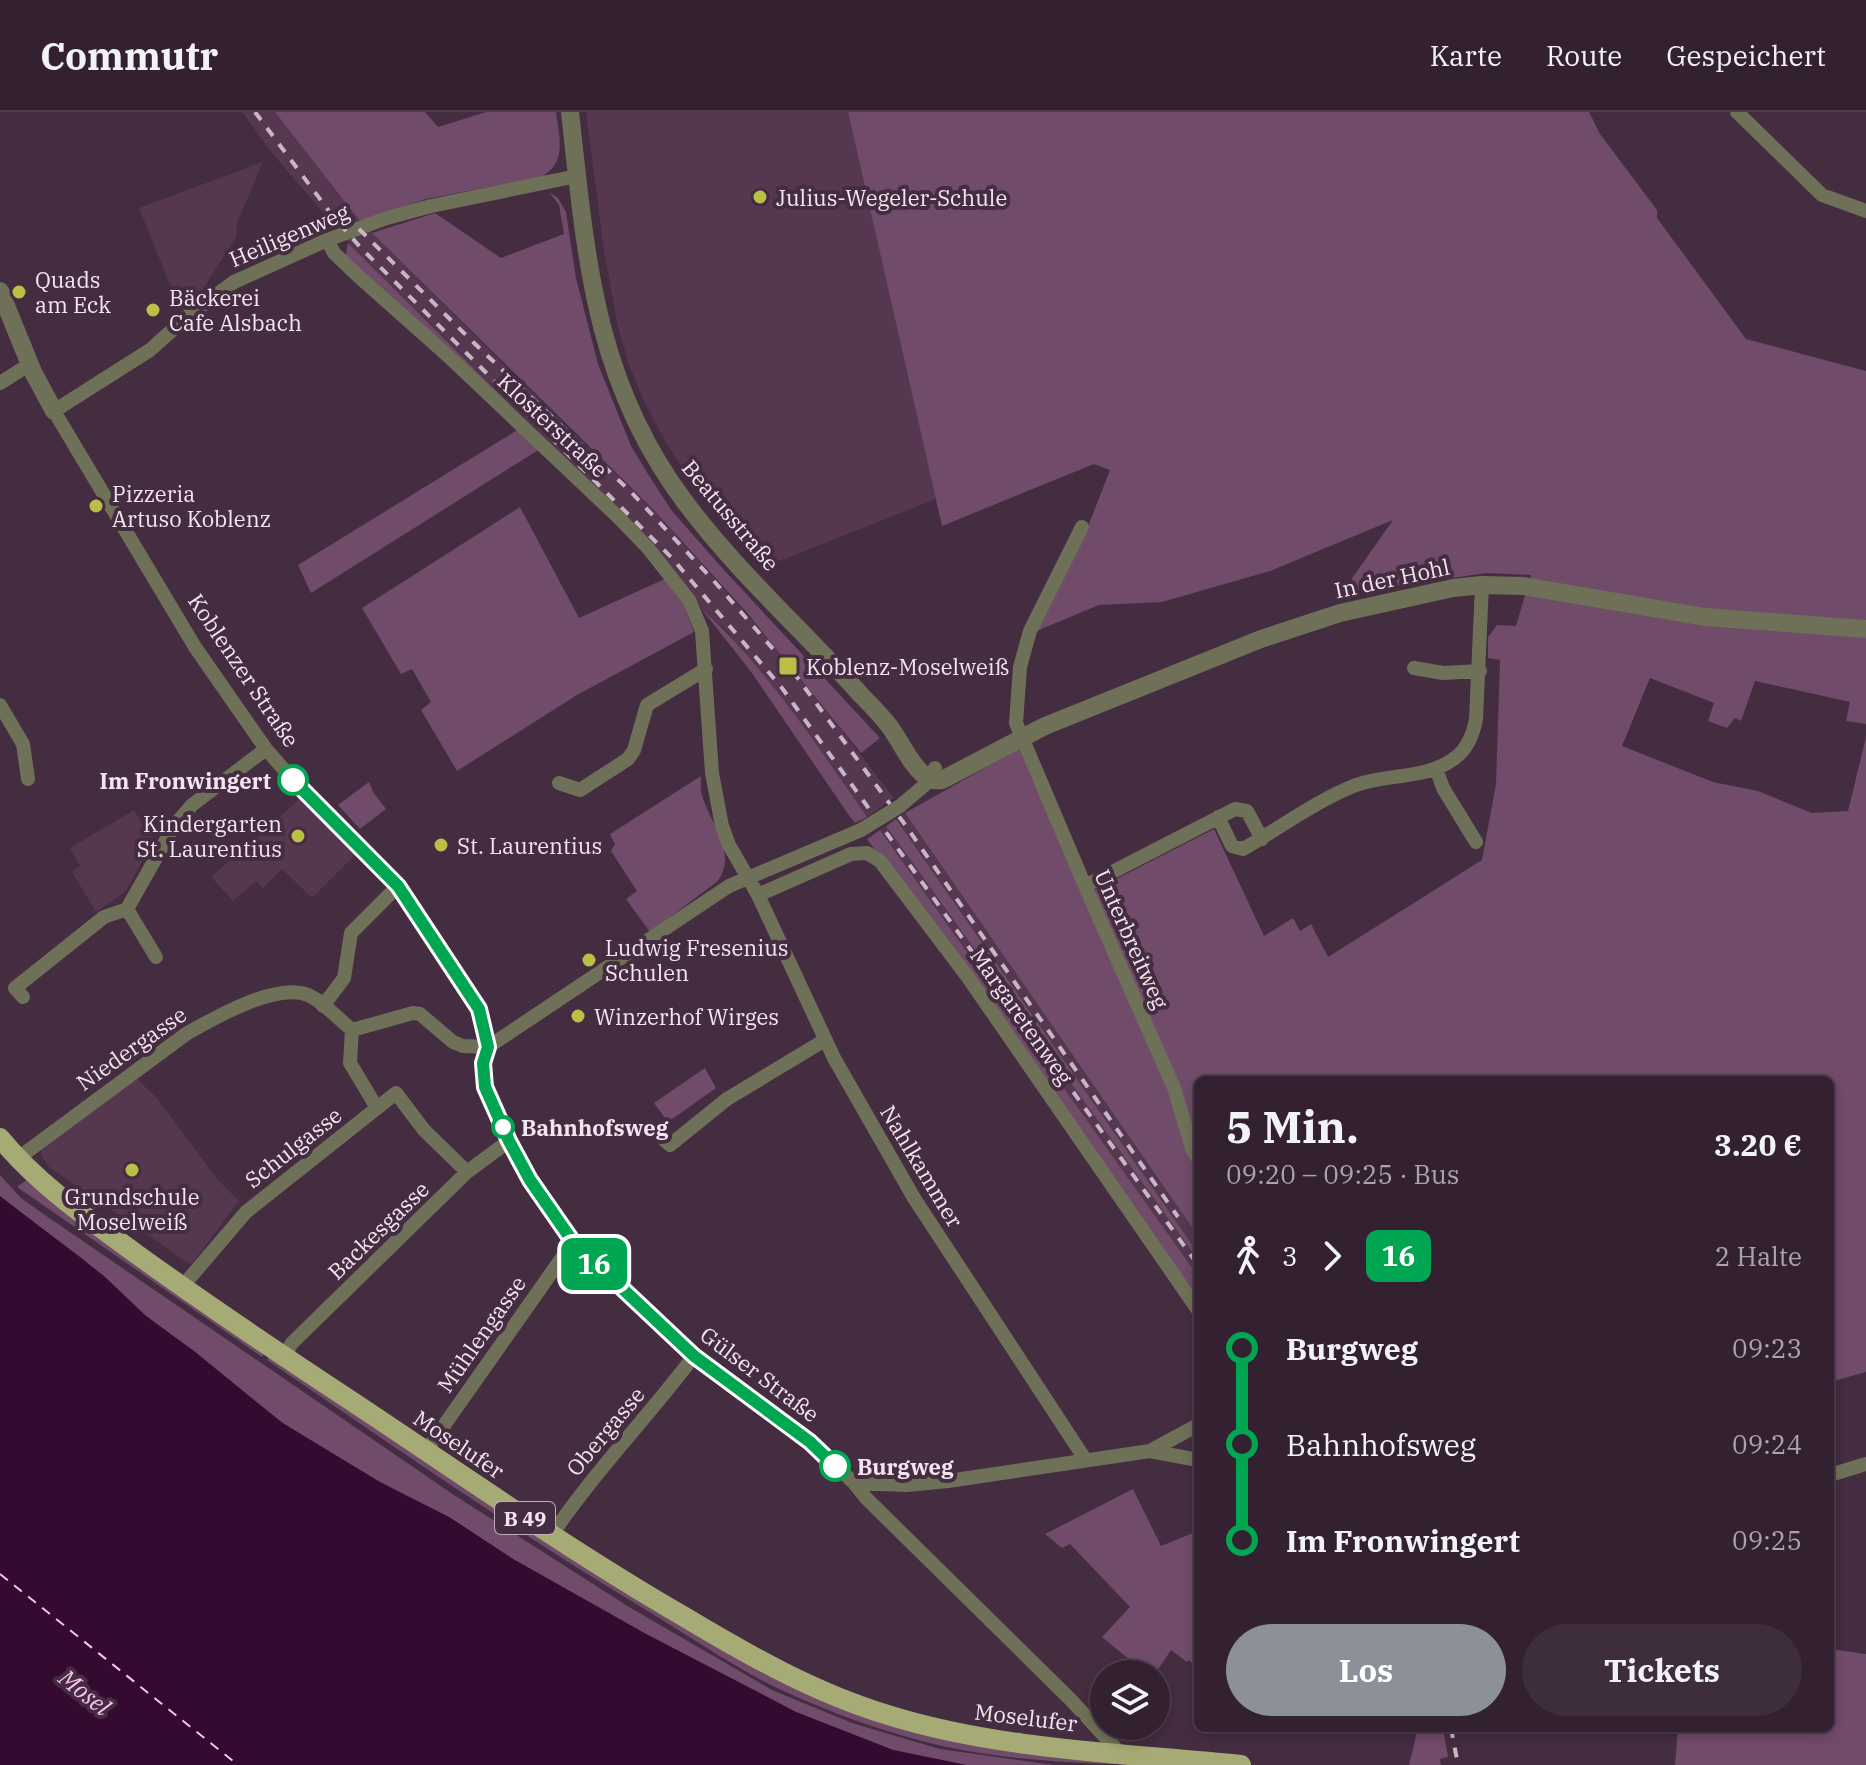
<!DOCTYPE html>
<html lang="de">
<meta charset="utf-8">
<style>
body{margin:0;font-family:"IBM Plex Serif",serif;background:#3e2e3d;color:#f1f3f6;height:100vh;display:flex;flex-direction:column;font-size:30px;white-space:nowrap}
*{box-sizing:border-box;margin:0}
p{font-size:26px;color:#a9a3ab}
.icon{flex:none;width:44px;height:44px;fill:none;stroke:currentColor;stroke-width:2;stroke-linecap:round;stroke-linejoin:round}
.map{position:relative;flex:1;overflow:hidden}
.panel{position:absolute;left:1194px;top:964px;width:640px;height:656px;display:flex;flex-direction:column;background:#332131;border-radius:12px;box-shadow:0 4px 12px #0003,0 0 0 2px #4e3e4d}
.panel>*{flex:none}
.badge{padding:0 16px;border-radius:12px;font-size:28px;line-height:52px}
.controls{position:absolute;left:1090px;top:1548px;display:grid;gap:16px}
.controls a{display:grid;place-items:center;width:80px;height:80px;border-radius:50%;background:#332131;box-shadow:0 4px 12px #0003,0 0 0 2px #4e3e4d;font-size:40px}
.map>.badge{position:absolute;translate:-50% -50%;box-shadow:0 0 0 4px #fff}
.legs{display:flex;align-items:center;gap:12px;height:88px;padding:0 32px;font-size:26px}
.legs p{margin-inline-start:auto}
.headline{display:flex;align-items:center;justify-content:space-between;height:136px;padding:0 32px}
h1{font-size:44px;font-weight:700;line-height:60px}
.button{display:flex;gap:16px;margin-top:auto;padding:16px 32px}
.button a{flex:1;height:92px;border-radius:48px;background:#8c9099;color:#fff;font-size:32px;font-weight:700;line-height:92px;text-align:center}
.button a+a{background:#3e2e3d;color:#f1f3f6}
ul{padding:0 32px;list-style:none}
li{display:flex;align-items:center;gap:28px;height:96px;font-size:30px}
li i{display:grid;place-items:center;width:12px;height:100%;margin:0 10px;background:currentColor}
li i::after{content:'';width:20px;height:20px;margin:-10px;border:6px solid;border-radius:50%;background:#332131}
li p{margin-inline-start:auto}
li:first-child i{background:linear-gradient(#0000 50%,currentColor 0)}
li:last-child i{background:linear-gradient(currentColor 50%,#0000 0)}
header{display:flex;align-items:center;gap:48px;box-sizing:border-box;height:112px;padding:0 40px;background:#332131;border-bottom:2px solid #4e3e4d}
header strong{font-size:38px}
nav{display:flex;gap:44px;margin-inline-start:auto;font-size:28px}
.map>svg:first-child{display:block}
.built{fill:#553750}
.green{fill:#704b6a}
.water{fill:#350a31}
.lines{fill:none;stroke-linecap:round;stroke-linejoin:round}
.ferry{stroke:#fcc1f2;stroke-width:2;stroke-dasharray:10 8;stroke-linecap:butt}
.minor{stroke:#6e7057;stroke-width:14}
.tertiary{stroke:#6e7057;stroke-width:18}
.primary{stroke:#a6aa74;stroke-width:20}
.rail{stroke:#c8b6c5;stroke-width:4;stroke-dasharray:10 10;stroke-linecap:butt}
.minor-bridge{stroke:#6e7057;stroke-width:14}
.line-1-casing{stroke:#fff;stroke-width:18}
.line-1{stroke:#00a651;stroke-width:12}
.poi-dot{fill:#bac045;stroke:#442c41;stroke-width:3}
.stop-1-dot{fill:#fff;stroke:#00a651;stroke-width:4}
.labels{text-anchor:middle;dominant-baseline:central;stroke-width:8;stroke-linejoin:round;paint-order:stroke}
.shield{fill:#442c41;stroke:#bfadbc;stroke-width:2}
.shield-label{font-size:20px;font-weight:bold;fill:#f4e4f1}
.poi-label{font-size:22px;fill:#f4e4f1;stroke:#442c41;text-anchor:start}
.street-label{font-size:22px;fill:#f4e4f1;stroke:#442c41}
.stop-label{font-size:22px;font-weight:bold;fill:#f4e4f1;stroke:#442c41;text-anchor:start}
.water-label{font-size:24px;font-style:italic;fill:#fcc1f2;stroke:#442c41}
</style>
<header>
<strong>Commutr</strong>
<nav><a>Karte</a><a>Route</a><a>Gespeichert</a></nav>
</header>
<div class="map">
<svg width="1866" height="1653" viewBox="0 0 1866 1653">
<rect width="100%" height="100%" fill="#442c41"/>
<path class="built" d="M242,0H309L360,109L565,313L653,397L789,550L894,686L867,705L769,570L726,518L700,495L635,415L356,139L272,41Z
M586,0H848L936,387L767,454L722,407L688,366L664,327L643,287L629,253L618,215L604,139Z
M263,50L237,111L236,125L200,182L179,195L139,96Z
M301,686L356,742L312,786L282,757L263,776L256,769L233,789L211,765Z
M134,698L151,725L155,726L126,779L96,800L72,760L80,754L70,736Z
M905,701L1198,1124V1141L896,707Z
M886,714L1198,1148V1164L880,718Z
M137,967L156,985L218,1068L239,1089L191,1153L49,1055L41,1043L42,1034Z"/>
<path class="green" d="M275,0H425L438,15L486,0H556C559,25 568,52 540,65L426,87L360,109Z
M848,0H1589L1600,22L1657,98V106L1746,227L1866,259V612L1846,609L1850,590L1755,569L1741,609L1735,606L1727,616L1708,609L1714,591L1650,566L1622,634L1713,670L1758,679L1812,701L1848,699L1866,625V1260L1830,1270V968H1198V1124L905,701L1022,635L1083,784L1214,717L1264,824L1293,806L1300,819L1311,812L1328,845L1482,748L1496,672L1500,548L1488,546V525L1497,513L1516,514L1531,463L1486,461L1341,482L1393,408L1270,459L1162,490L1099,493L1034,520L1089,412L1110,358L1094,352L942,414Z
M549,80L558,86L566,100L576,166L598,252L631,334L648,362L672,399L724,458L880,626L861,641L748,502L653,397L372,121L435,101L501,146L564,122L559,93Z
M348,131L549,331L345,147Z
M519,317L540,337L311,481L298,453Z
M520,395L579,506L667,466L681,486L694,520L577,583L457,659L421,598L431,590L412,557L401,562L362,496Z
M700,495C766,555 816,632 867,705L855,711L848,702L752,561Z
M701,664C701,670 700,678 702,683C710,712 738,739 718,769L650,820L626,787L637,779L611,739L615,732L610,722Z
M369,670L373,680L386,697L360,717L338,693Z
M896,707L1198,1141V1148L886,714Z
M880,718L1198,1164V1191L867,727Z
M705,956L716,976L668,1010L654,991Z
M0,1063L21,1086L42,1101L454,1383L629,1495L772,1578L852,1611L940,1637L1054,1653H966L893,1638L796,1600L646,1522L513,1447L449,1405L391,1377L292,1318L146,1204L82,1146L5,1089L0,1084Z
M28,1067L265,1239L262,1245L17,1075Z
M270,1244L819,1586L1183,1653C1103,1653 1021,1651 942,1634C886,1621 828,1600 777,1576C732,1554 689,1524 646,1498C516,1420 392,1333 267,1248Z
M1133,1377L1161,1434L1198,1419V1559L1189,1548L1187,1550L1171,1538L1155,1562H1149L1128,1551L1130,1548L1102,1525L1130,1495L1070,1432L1062,1436L1045,1422Z
M1830,1537L1866,1542V1653H1675L1678,1616H1830Z
M1418,1616H1443L1448,1645L1440,1647L1441,1653H1409Z"/>
<path class="water" d="M0,1084L104,1164L146,1204L194,1239L281,1310L380,1370L449,1405L513,1447L646,1522L796,1600L893,1638L966,1653H0Z"/>
<g class="lines">
<path class="ferry" d="M0,1462L238,1653"/>
<path class="minor" d="M1737,0L1822,83L1866,99
M577,64L431,94L387,106L327,128L234,170L189,203L150,238L54,299L195,535L266,637L293,668L398,774L479,897L488,935L483,951L485,975L509,1029L530,1068L573,1130L694,1244L810,1330L854,1371L866,1386L1071,1588L1120,1641
M327,128L334,141L357,163L447,243L617,404L648,436L689,488L702,519L712,661L722,714L729,733L758,783L834,946L914,1086L1085,1347
M0,271L30,252
M1082,415L1030,519L1020,555L1016,611L1085,774L1174,976L1192,1036L1198,1047
M1414,556L1443,561L1480,559
M0,593L23,632L28,667
M1436,656L1443,676L1476,730
M559,671L580,678L628,647L634,638L647,593L706,557
M900,694L926,672L935,656
M1218,705L1232,734L1243,737C1280,716 1317,688 1356,673C1386,662 1425,667 1452,648C1467,639 1473,623 1476,607L1482,473
M1085,774L1235,697L1247,699L1262,727
M758,783L851,742L867,741L880,749L967,864L1198,1198
M156,845L127,797L174,714L192,693L266,637
M23,885L15,876L104,805L127,797
M323,894L344,866L351,821L398,774
M488,935L729,774L861,718
M377,996L350,951L352,918L413,901L420,902L453,930L463,934L488,935
M663,1027L670,1033L727,987L825,928
M17,1047L186,922C214,906 276,870 308,883C324,890 338,907 352,918
M182,1175L246,1100L396,981L424,1018L467,1060
M284,1244L292,1231L467,1060L509,1029
M426,1339L573,1130
M1150,1339L1198,1348
M1830,1363L1866,1352
M854,1371L907,1373L948,1369L1150,1339L1198,1313
M551,1424C594,1360 648,1305 694,1244"/>
<path class="tertiary" d="M570,0C586,144 594,269 685,390C737,460 803,518 861,583C871,593 881,603 890,615C901,630 910,652 925,664C930,668 935,669 942,668L1045,614L1261,527L1340,501L1453,476L1482,473L1524,474L1705,505L1866,517
M0,179L33,260L54,299"/>
<path class="primary" d="M0,1026C38,1072 87,1106 135,1141C207,1193 280,1242 353,1290C463,1363 569,1438 683,1504C748,1543 815,1581 888,1603C1000,1638 1125,1641 1241,1653"/>
<path class="rail" d="M255,0L332,103L361,136L672,446L782,576L1198,1153
M359,117L474,231L631,380L713,468L794,561L906,714L1178,1105
M1451,1616L1458,1653"/>
<path class="minor-bridge" d="M861,718L900,694"/>
</g>
<g class="lines">
<g class="line-1-casing">
<path id="line-1" d="M293,668L398,774L479,897L488,935L483,951L485,975L509,1029L530,1068L573,1130L694,1244L810,1330L835,1354"/>
</g>
<use href="#line-1" class="line-1"/>
</g>
<g class="poi-dot">
<circle cx="760" cy="85" r="8"/>
<circle cx="19" cy="180" r="8"/>
<circle cx="153" cy="198" r="8"/>
<circle cx="96" cy="394" r="8"/>
<rect x="778" y="544" width="20" height="20" rx="4"/>
<circle cx="298" cy="724" r="8"/>
<circle cx="441" cy="733" r="8"/>
<circle cx="589" cy="848" r="8"/>
<circle cx="578" cy="904" r="8"/>
<circle cx="132" cy="1058" r="8"/>
</g>
<g class="stop-1-dot">
<circle cx="293" cy="668" r="14"/>
<circle cx="503" cy="1015" r="10"/>
<circle cx="835" cy="1354" r="14"/>
</g>
<g class="labels">
<rect class="shield" x="495" y="1390" width="60" height="32" rx="6"/>
<g class="shield-label">
<text x="525" y="1406">B 49</text>
</g>
<g class="poi-label">
<text x="776" y="85">Julius-Wegeler-Schule</text>
<text x="35" y="167">Quads<tspan x="35" dy="25">am Eck</tspan></text>
<text x="169" y="185">Bäckerei<tspan x="169" dy="25">Cafe Alsbach</tspan></text>
<text x="112" y="381">Pizzeria<tspan x="112" dy="25">Artuso Koblenz</tspan></text>
<text x="806" y="554">Koblenz-Moselweiß</text>
<text x="282" y="711" text-anchor="end">Kindergarten<tspan x="282" dy="25">St. Laurentius</tspan></text>
<text x="457" y="733">St. Laurentius</text>
<text x="605" y="835">Ludwig Fresenius<tspan x="605" dy="25">Schulen</tspan></text>
<text x="594" y="904">Winzerhof Wirges</text>
<text x="132" y="1084" text-anchor="middle">Grundschule<tspan x="132" dy="25">Moselweiß</tspan></text>
</g>
<g class="street-label">
<text transform="translate(289 123) rotate(-23)">Heiligenweg</text>
<text transform="translate(553 313) rotate(43)">Klosterstraße</text>
<text transform="translate(731 403) rotate(50)">Beatusstraße</text>
<text transform="translate(1392 466) rotate(-12)">In der Hohl</text>
<text transform="translate(244 558) rotate(56)">Koblenzer Straße</text>
<text transform="translate(1132 827) rotate(66)">Unterbreitweg</text>
<text transform="translate(1022 904) rotate(55)">Margaretenweg</text>
<text transform="translate(131 936) rotate(-35)">Niedergasse</text>
<text transform="translate(293 1035) rotate(-38)">Schulgasse</text>
<text transform="translate(922 1054) rotate(59)">Nahlkammer</text>
<text transform="translate(378 1118) rotate(-44)">Backesgasse</text>
<text transform="translate(481 1222) rotate(-55)">Mühlengasse</text>
<text transform="translate(760 1262) rotate(37)">Gülser Straße</text>
<text transform="translate(605 1319) rotate(-50)">Obergasse</text>
<text transform="translate(459 1332) rotate(34)">Moselufer</text>
<text transform="translate(1026 1605) rotate(7)">Moselufer</text>
</g>
<g class="stop-label">
<text x="271" y="668" text-anchor="end">Im Fronwingert</text>
<text x="521" y="1015">Bahnhofsweg</text>
<text x="857" y="1354">Burgweg</text>
</g>
<g class="water-label">
<text transform="translate(85 1580) rotate(39)">Mosel</text>
</g>
</g>
</svg>
<div class="controls">
<a><svg class="icon" aria-label="layers" viewBox="0 0 24 24"><path d="M12 4l9 5-9 5-9-5zM3 14l9 5 9-5"/></svg></a>
</div>
<b class="badge" style="left:594px;top:1152px;background:#00a651;color:#fff">16</b>
<section class="panel">
<div class="headline"><div><h1>5 Min.</h1><p>09:20 – 09:25 · Bus</p></div><b>3.20 €</b></div>
<div class="legs"><svg class="icon" aria-label="walk" viewBox="0 0 24 24"><circle cx="13" cy="4" r="2"/><path d="M13 8l-2 6 4 7M11 14l-3 7M7 12l3-4h3l4 4"/></svg>3<svg class="icon" aria-label="forward" viewBox="0 0 24 24"><path d="M9 5l7 7-7 7"/></svg><b class="badge" style="background:#00a651;color:#fff">16</b><p>2 Halte</p></div>
<ul>
<li><i style="color:#00a651"></i><b>Burgweg</b><p>09:23</p></li>
<li><i style="color:#00a651"></i><span>Bahnhofsweg</span><p>09:24</p></li>
<li><i style="color:#00a651"></i><b>Im Fronwingert</b><p>09:25</p></li>
</ul>
<div class="button"><a>Los</a><a>Tickets</a></div>
</section>
</div>
